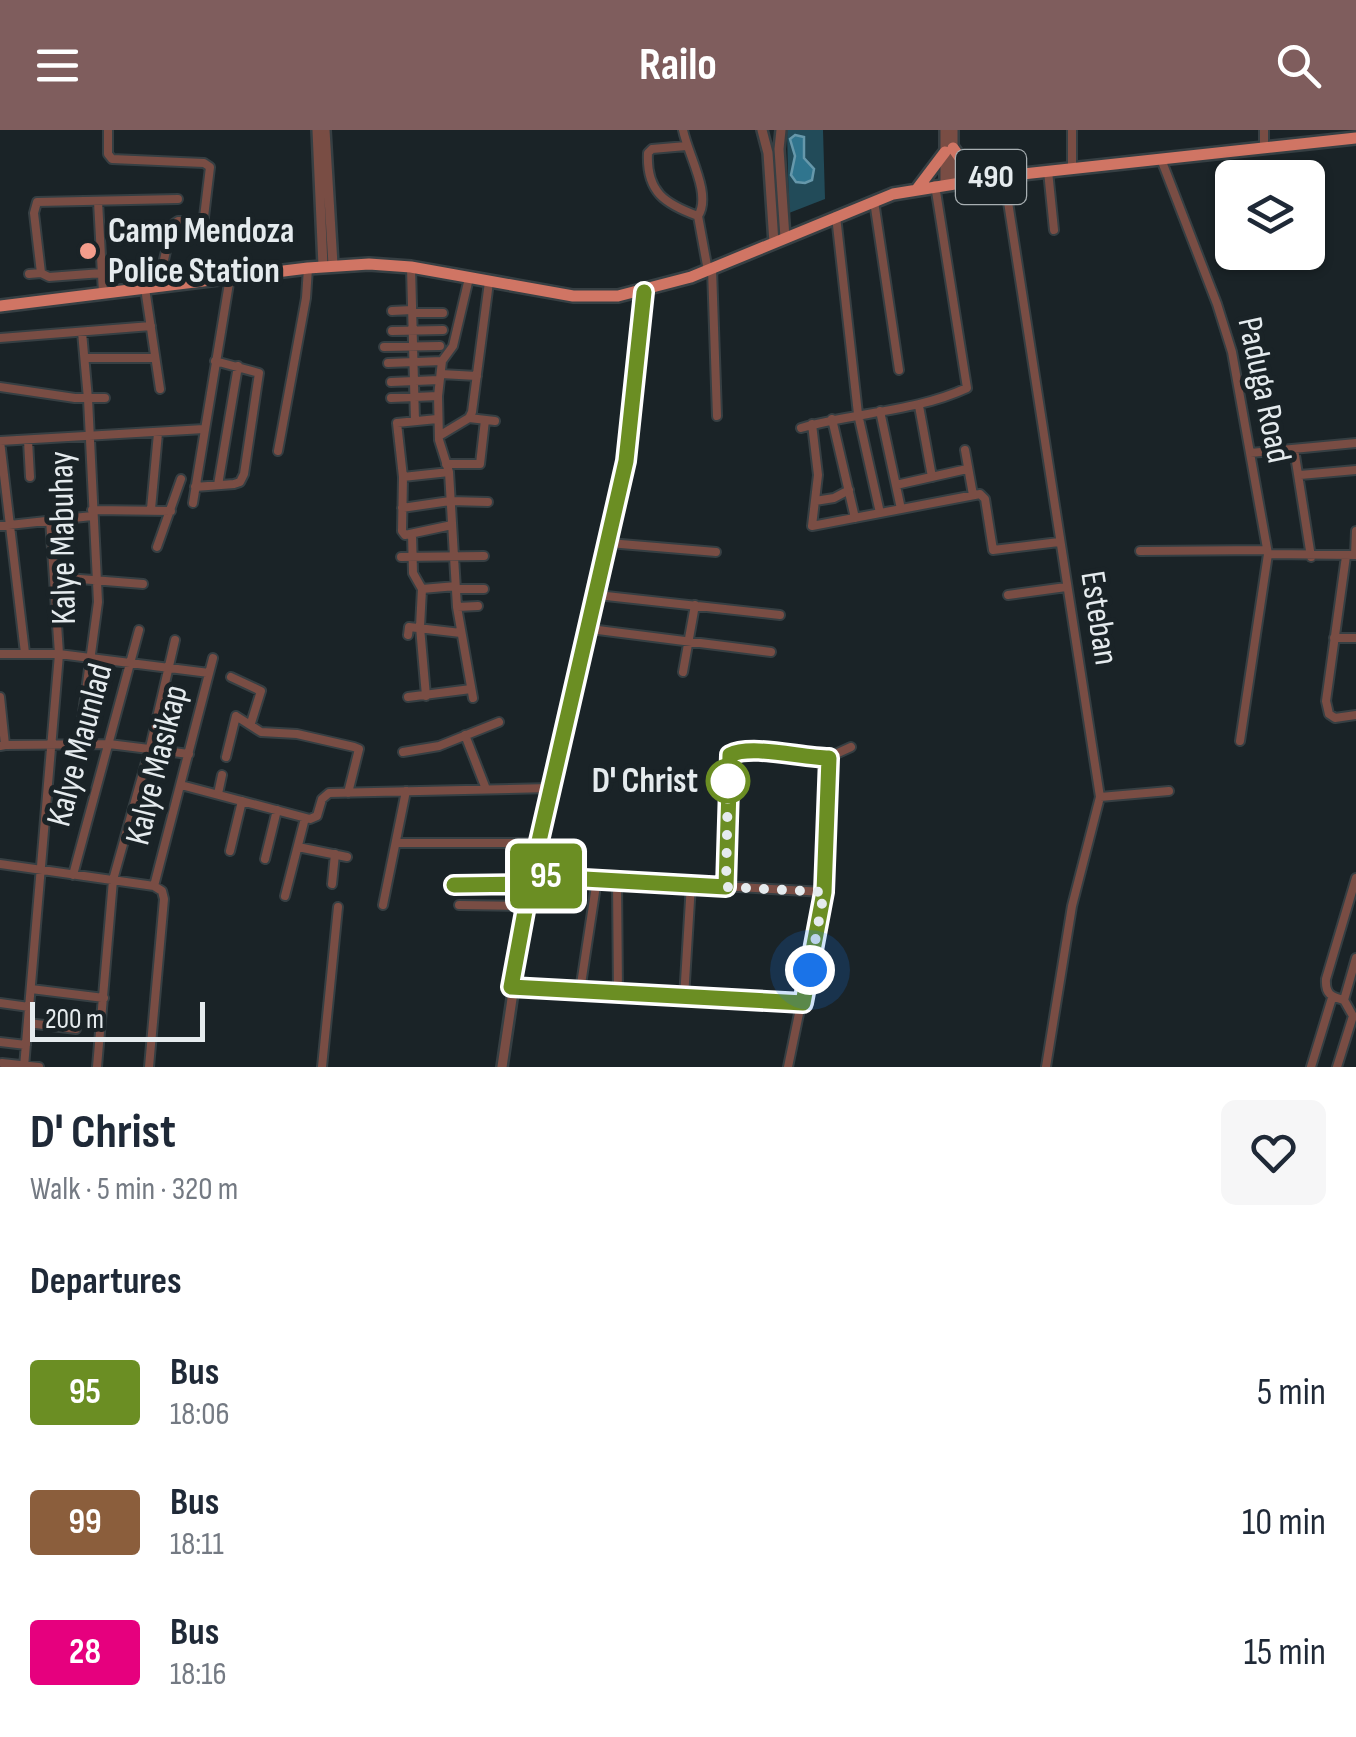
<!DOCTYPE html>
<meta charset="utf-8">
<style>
body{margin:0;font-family:"Sofia Sans Condensed",sans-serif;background:#f6f6f7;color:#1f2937;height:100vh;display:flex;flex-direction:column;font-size:38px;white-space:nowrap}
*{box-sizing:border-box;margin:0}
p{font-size:32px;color:#747a83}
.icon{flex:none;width:55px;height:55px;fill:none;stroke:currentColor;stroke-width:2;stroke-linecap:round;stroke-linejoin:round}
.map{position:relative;height:937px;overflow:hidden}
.panel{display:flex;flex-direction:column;background:#fff;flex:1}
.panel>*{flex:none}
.badge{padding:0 20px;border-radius:8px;font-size:35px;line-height:65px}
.controls{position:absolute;left:1215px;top:30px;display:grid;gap:20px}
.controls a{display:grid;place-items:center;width:110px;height:110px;border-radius:15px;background:#fff;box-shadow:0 2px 8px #0004;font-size:50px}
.scale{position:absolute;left:30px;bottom:25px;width:175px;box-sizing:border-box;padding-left:10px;border:5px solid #e5ebee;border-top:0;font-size:28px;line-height:35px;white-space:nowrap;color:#e5ebee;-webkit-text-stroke:8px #1a2327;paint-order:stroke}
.you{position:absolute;width:50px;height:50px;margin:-25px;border:8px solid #fff;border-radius:50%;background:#1a73e8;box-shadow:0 0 0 15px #1a73e833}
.map>.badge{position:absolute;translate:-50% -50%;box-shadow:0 0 0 5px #fff}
h2{padding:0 30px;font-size:38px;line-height:90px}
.round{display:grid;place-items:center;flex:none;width:105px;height:105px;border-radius:15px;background:#f6f6f7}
.headline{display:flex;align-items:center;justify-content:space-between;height:170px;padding:0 30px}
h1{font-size:48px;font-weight:700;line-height:75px}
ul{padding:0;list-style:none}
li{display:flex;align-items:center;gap:30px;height:130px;padding:0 30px}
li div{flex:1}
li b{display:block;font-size:38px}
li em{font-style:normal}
li .badge{min-width:110px;font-weight:700;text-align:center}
header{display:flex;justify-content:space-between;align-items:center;height:130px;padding:0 30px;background:#7f5d5d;color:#fff;font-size:45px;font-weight:700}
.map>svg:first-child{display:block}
.green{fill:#224b59}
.water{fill:#30758e;stroke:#6698ab;stroke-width:2.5}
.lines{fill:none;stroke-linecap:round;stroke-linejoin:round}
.minor-casing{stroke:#363f43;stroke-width:12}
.tertiary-casing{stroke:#363f43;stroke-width:14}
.primary-casing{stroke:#363f43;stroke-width:16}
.minor{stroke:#794d44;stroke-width:8}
.tertiary{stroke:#794d44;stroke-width:9}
.primary{stroke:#d07564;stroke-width:11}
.line-casing{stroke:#fff;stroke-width:22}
.line{stroke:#6b8e23;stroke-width:15}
.walk{stroke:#e5ebee;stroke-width:10;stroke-dasharray:0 18}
.poi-dot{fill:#f49d8c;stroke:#1a2327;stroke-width:4}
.stop-dot{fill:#fff;stroke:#6b8e23;stroke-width:5}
.labels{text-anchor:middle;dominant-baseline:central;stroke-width:10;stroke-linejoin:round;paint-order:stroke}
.shield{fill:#1a2327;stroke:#a8afb2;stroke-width:2.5}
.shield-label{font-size:32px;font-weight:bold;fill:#e5ebee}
.poi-label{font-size:35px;font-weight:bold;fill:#e5ebee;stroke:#1a2327;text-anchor:start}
.street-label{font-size:35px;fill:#e5ebee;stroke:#1a2327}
.stop-label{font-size:35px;font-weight:bold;fill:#e5ebee;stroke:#1a2327;text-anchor:end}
</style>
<header><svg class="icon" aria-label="menu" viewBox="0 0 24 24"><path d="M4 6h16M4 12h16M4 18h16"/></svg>Railo<svg class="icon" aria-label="search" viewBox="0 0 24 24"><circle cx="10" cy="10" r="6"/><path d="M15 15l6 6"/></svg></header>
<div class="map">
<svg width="1356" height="937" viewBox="0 0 1356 937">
<rect width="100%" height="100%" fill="#1a2327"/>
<path class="green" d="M787,0H823L825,69L789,83Z"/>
<path class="water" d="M795,5L804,7V28L814,39L812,50L805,53L796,52L791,45L795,26L790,9Z"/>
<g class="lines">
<g class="minor-casing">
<path id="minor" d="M108,0V24L112,29L204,33L210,37L204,87L200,91H178L172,95L158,156
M683,0C688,25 712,64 698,86
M1072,0V39
M1264,0V17
M686,16L652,19L648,23C646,62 665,74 698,86L708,141
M1161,29L1217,174L1232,222L1268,424L1240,611
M1048,41L1054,100
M1004,46L1100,667L1072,776L1046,937
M98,71L103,163
M874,71L899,240
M836,86L858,284L880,383
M411,137L415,291
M712,139L717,286
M41,143L34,83L37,72L178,69
M29,144L41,143L49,147L102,143
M469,148L453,216L442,231L438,266L439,310L449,342L457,477L473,568
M145,158L160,259
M392,181L412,180
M412,183H443
M392,201L443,200
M0,208L151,196
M384,217L440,216
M85,228H154
M388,233L442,231
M441,244L477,246
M391,252L439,250
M0,257L75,268H105
M391,268L438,266
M919,276L932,347
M880,281L901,379
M469,288L495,291
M437,289L397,293L403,347L402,401L405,405L452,395
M832,289L855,388
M812,294L818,345L812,396L980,364L985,369L993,420L1059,412
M801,298C856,282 915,282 967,258L935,55
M439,306L469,288L472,282L489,152
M28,310L30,347
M1294,319L1311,427
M965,320L973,365
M278,321L306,168L308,138
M1250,323L1356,313
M446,334H480L485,290
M1300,345L1356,340
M403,347L449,342
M218,355L238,236
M896,355L967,339
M195,357L234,354L240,352L244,344L259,243L215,231
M815,371L834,368L849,360
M193,373L230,147
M402,378L450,371L488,372
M151,379L158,303
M92,380L171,381
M0,396L92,386
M412,404L413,443L422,459L420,497L426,566
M609,413L716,422
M157,417L181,349
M1140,421L1267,420
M1268,424L1356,425
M1355,425L1356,401
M1346,426L1326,571L1329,584L1335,588L1356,585
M401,427L484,426
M55,447L143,454
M422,459L456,456
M457,459H484
M597,465L780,485
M1008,465L1066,457
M457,477L478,476
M590,499L771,522
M408,505L409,497L461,503
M1334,508H1356
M25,523L0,311L204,299
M0,524H59L209,543
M683,542L695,475
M231,547L261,561L251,593
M0,567L5,615L0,616
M408,567L471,559
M465,605L486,659
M79,613L98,472L88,269L82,202
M5,615L109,614L189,624
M403,622L439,616L499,592
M226,627L236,586L261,602L297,604L354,617L359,619L348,663
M829,627L851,617
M181,655L310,689L317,686L322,669L329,663L551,658
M218,664L222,645
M1100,667L1169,661
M397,713H539
M298,717L347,727
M230,721L242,671
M265,729L277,680
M0,734L154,756
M73,745L139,500
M531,745L824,762
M617,750L618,863
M332,754L335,724
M454,755L529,753
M154,756L213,528
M726,757L730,663L727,644L730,625C752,614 802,627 829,627L824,762L788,937
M285,766L305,688
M383,775L406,661
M459,775L526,776
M511,857L803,873
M31,859L104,868
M580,861L597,749
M684,868L691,754
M1344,870C1331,867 1325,864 1326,849L1356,748
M0,873L29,877
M28,893L76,899
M0,912L26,915
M2,933L39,937
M24,937L59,524L50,389
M97,937L113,750L150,618L175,510
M149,937L164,769L162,761L154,756
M322,937L338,777
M1311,937L1332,868
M1337,937L1353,886L1344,870L1356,828"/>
</g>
<g class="tertiary-casing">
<path id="tertiary" d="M317,0L323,136
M325,0L333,135
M762,0L768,23L774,113
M781,0L779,19L785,108
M953,0V52
M945,54V0
M502,937L529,753L626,331L644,162"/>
</g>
<g class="primary-casing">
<path id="primary" d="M953,18L975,49
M917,59L945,22
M0,176L308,138L369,134L411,137L573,166H618L691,147L893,64L1004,46L1356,8"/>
</g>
<use href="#minor" class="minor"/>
<use href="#tertiary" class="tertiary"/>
<use href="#primary" class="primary"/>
</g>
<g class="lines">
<g class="line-casing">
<path id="line" d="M454,755L530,754L511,857L803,873L824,762L829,628C802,628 751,614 730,625L726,757L531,746L626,331L644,162"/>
</g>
<use href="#line" class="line"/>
<path class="walk" d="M728,651L726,757L824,762L810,840"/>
</g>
<circle class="poi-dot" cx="88" cy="121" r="10"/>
<circle class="stop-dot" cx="728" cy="651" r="20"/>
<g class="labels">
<rect class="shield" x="956" y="20" width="70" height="54" rx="8"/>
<g class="shield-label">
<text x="991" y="47">490</text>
</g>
<g class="poi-label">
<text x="108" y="101">Camp Mendoza<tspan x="108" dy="40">Police Station</tspan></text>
</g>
<g class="street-label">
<text transform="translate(1264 260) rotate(78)">Paduga Road</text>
<text transform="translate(63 408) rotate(-91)">Kalye Mabuhay</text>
<text transform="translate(1099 488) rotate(81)">Esteban</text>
<text transform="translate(80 615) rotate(-75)">Kalye Maunlad</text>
<text transform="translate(157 635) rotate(-76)">Kalye Masikap</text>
</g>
<g class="stop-label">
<text x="698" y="651">D' Christ</text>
</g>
</g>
</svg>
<div class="controls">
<a><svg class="icon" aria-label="layers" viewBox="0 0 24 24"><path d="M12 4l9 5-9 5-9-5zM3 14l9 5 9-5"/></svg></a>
</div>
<div class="scale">200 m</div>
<div class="you" style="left:810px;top:840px"></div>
<b class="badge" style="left:546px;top:746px;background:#6b8e23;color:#fff">95</b>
</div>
<section class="panel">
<div class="headline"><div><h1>D' Christ</h1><p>Walk · 5 min · 320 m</p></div><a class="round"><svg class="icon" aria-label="heart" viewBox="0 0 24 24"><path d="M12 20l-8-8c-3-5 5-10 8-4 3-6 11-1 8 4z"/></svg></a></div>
<h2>Departures</h2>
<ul>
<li><span class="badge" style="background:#6b8e23;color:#fff">95</span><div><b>Bus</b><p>18:06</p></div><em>5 min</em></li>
<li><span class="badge" style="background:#8b5e3c;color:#fff">99</span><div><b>Bus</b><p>18:11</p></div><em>10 min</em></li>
<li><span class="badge" style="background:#e6007e;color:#fff">28</span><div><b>Bus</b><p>18:16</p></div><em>15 min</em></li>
</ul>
</section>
